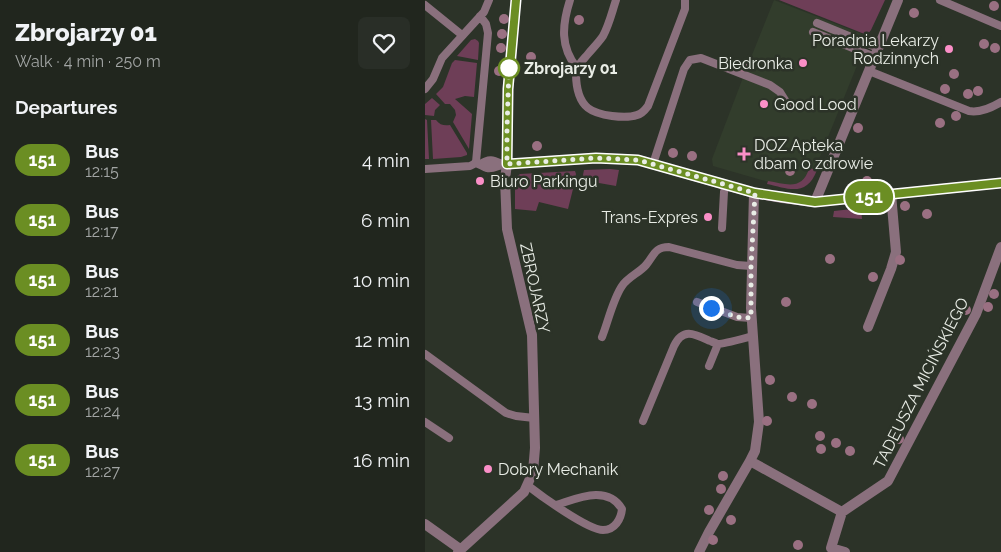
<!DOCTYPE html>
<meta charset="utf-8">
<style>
body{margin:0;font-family:Raleway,sans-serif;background:#292e27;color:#f1f3f6;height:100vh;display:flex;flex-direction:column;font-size:19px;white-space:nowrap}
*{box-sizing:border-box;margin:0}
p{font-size:16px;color:#a2a5a4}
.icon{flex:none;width:28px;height:28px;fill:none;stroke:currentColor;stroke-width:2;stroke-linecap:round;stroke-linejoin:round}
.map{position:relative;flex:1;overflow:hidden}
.details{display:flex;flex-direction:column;background:#21261e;width:425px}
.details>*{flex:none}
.badge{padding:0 10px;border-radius:16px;font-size:18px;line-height:32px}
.you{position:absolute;width:25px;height:25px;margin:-12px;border:4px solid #fff;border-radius:50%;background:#1a73e8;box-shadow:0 0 0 8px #1a73e833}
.map>.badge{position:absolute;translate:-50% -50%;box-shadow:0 0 0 2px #fff}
h2{padding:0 15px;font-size:19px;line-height:45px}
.round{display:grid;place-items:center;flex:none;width:52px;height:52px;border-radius:8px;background:#292e27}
.overview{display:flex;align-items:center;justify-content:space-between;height:85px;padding:0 15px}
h1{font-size:24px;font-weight:800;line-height:38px}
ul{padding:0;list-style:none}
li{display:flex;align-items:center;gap:15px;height:60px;padding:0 15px}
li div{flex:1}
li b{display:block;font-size:19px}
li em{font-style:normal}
li .badge{min-width:55px;font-weight:700;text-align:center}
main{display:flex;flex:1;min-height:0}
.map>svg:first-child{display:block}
.built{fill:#323d2c}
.green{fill:#6e3e57}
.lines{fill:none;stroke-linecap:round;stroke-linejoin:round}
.service{stroke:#8a707d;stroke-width:8}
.minor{stroke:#8a707d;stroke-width:10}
.tree{fill:#9a7082}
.line-casing{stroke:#fff;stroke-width:11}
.line{stroke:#6b8e23;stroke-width:8}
.walk{stroke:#e9ede6;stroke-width:5;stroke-dasharray:0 9}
.poi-dot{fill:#fa8fc7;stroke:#2c3328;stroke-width:2}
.stop-dot{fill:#fff;stroke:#6b8e23;stroke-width:2.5}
.labels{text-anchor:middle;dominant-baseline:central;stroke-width:5;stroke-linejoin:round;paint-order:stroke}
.poi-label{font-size:16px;fill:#e9ede6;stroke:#2c3328;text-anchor:start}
.stop-label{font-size:16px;font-weight:bold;fill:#e9ede6;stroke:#2c3328;text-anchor:start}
.street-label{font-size:16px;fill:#e9ede6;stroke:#2c3328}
</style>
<main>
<section class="details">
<div class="overview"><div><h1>Zbrojarzy 01</h1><p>Walk · 4 min · 250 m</p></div><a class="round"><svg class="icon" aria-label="heart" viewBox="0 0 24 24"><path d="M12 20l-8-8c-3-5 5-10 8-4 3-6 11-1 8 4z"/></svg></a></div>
<h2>Departures</h2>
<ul>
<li><span class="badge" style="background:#6b8e23;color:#fff">151</span><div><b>Bus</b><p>12:15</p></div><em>4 min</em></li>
<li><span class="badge" style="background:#6b8e23;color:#fff">151</span><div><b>Bus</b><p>12:17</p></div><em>6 min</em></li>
<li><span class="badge" style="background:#6b8e23;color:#fff">151</span><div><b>Bus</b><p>12:21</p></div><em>10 min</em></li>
<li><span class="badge" style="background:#6b8e23;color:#fff">151</span><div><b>Bus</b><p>12:23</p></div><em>12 min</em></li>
<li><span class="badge" style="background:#6b8e23;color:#fff">151</span><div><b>Bus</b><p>12:24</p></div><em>13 min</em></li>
<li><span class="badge" style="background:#6b8e23;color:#fff">151</span><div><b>Bus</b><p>12:27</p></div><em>16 min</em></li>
</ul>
</section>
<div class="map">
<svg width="576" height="552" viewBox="0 0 576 552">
<rect width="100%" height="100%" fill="#2c3328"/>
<path class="built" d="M349,0L442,36L440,46L390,169L384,180L372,187L347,183L288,166L287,159L319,75Z"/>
<path class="green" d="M354,0H460L446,30L442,35Z
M50,39L53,41L54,43L53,60L32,56L46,40Z
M30,60L52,63L49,97L40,96L30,99L47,114L44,149L28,122L31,115L30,110L25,104H20L11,94L18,87L27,63Z
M7,98L15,105L10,110L9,116L0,115V104Z
M0,119L2,120L4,159H0Z
M6,120H11C15,125 19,126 25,125L42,153V155L36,157L8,159Z
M384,168L392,170C382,197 364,189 342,184L343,181C361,184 378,191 384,168Z
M185,169L194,170L191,186L157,180L159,170Z
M150,171L151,174L149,182L148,183L149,185L143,209L114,202L111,211L90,209V180L91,177L95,174Z
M436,208L437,219L408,217L409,211Z"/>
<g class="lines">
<path class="service" d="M145,0C137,25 135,47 152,68
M191,0C187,12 184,25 178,36C174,42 168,48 163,54C158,60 152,65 151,73C151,85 153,100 163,108C173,116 201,119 212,115C217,114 220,110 223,106L260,9V0
M515,0L576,26
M0,5L37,35
M392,23L453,48
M388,32L450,57
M444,71L544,111C555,113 566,108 576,102
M0,89L8,79L17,58L59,12L64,0
M50,163C55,164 58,167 62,168C68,170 75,164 82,164
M56,164C64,158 68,160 77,164
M228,164L259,69L265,60L276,58L345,85L355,92L365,108
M0,169L45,166L49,164L51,162L63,33L61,24L55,16
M297,228L299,192L301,184
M272,302L312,317L326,318
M177,337C183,322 188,299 197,286C203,277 214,273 221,265C229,256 229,247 244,247L312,265L326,266
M0,354L81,413L91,416L109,418
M284,366L293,344
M218,421L249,346C258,327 270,334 285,341C286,341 292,344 293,344C299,344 320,338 328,336
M0,422L24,438
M102,485C116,496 163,530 178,530C190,530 196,519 197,509C182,484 151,499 131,505"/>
<path class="minor" d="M82,164L171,158L213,160L329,193L357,198L390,202L576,183
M390,202L473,0
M443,327L466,269L471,252L466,194
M325,461L417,512
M0,524L35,549
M33,552L99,492L108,472L110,448L107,335L82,229L80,179L82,164L83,89L91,0
M274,552L284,532L325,461L330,451L334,422L326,308L329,193
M420,552L406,548L417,512L463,481L551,314L576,247"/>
</g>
<g class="tree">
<circle cx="569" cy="6" r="5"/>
<circle cx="489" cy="13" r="5"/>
<circle cx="79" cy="19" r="5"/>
<circle cx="154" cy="20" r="5"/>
<circle cx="77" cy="34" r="5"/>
<circle cx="559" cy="44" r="5"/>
<circle cx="76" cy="48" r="5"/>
<circle cx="570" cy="48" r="5"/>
<circle cx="106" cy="57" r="5"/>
<circle cx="318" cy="67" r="5"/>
<circle cx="74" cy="71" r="5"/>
<circle cx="529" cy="74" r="5"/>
<circle cx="520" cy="89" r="5"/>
<circle cx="553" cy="91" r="5"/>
<circle cx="543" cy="94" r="5"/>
<circle cx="531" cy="116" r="5"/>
<circle cx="515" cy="123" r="5"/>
<circle cx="433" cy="128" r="5"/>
<circle cx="112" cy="146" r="5"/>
<circle cx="248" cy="153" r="5"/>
<circle cx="267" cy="156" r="5"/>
<circle cx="365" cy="171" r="5"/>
<circle cx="442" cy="181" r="5"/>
<circle cx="480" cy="206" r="5"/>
<circle cx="502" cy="214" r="5"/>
<circle cx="405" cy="259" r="5"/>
<circle cx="475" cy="260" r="5"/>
<circle cx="448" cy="277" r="5"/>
<circle cx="569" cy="294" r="5"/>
<circle cx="361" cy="302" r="5"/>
<circle cx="563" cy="307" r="5"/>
<circle cx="541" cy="310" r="5"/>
<circle cx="345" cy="380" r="5"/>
<circle cx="367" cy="397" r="5"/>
<circle cx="387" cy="404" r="5"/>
<circle cx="342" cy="421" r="5"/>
<circle cx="395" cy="436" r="5"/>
<circle cx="474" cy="439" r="5"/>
<circle cx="411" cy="443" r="5"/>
<circle cx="396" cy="449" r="5"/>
<circle cx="425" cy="451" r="5"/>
<circle cx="298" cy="476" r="5"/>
<circle cx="296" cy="489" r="5"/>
<circle cx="284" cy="510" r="5"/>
<circle cx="306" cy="520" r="5"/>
<circle cx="288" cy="540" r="5"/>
<circle cx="373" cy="545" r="5"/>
</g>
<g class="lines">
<g class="line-casing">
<path id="line" d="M91,0L83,89L82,164L171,158L213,160L330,193L390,202L576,183"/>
</g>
<use href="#line" class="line"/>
<path class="walk" d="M84,68L82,129V164L171,158L213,160L330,193L326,266V318L312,317L286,308"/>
</g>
<g class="poi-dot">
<circle cx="524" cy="49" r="5"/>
<circle cx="378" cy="63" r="5"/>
<circle cx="339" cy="104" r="5"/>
<path d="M316.5 146.5h5v5h5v5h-5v5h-5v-5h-5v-5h5z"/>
<circle cx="55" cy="181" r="5"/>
<circle cx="283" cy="217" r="5"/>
<circle cx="63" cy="469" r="5"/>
</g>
<circle class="stop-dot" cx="84" cy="68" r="10"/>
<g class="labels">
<g class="poi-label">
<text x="514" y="40" text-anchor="end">Poradnia Lekarzy<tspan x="514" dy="18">Rodzinnych</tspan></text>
<text x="368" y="63" text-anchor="end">Biedronka</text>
<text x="349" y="104">Good Lood</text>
<text x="329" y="145">DOZ Apteka<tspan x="329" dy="18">dbam o zdrowie</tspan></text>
<text x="65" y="181">Biuro Parkingu</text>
<text x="273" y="217" text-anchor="end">Trans-Expres</text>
<text x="73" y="469">Dobry Mechanik</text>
</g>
<g class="stop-label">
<text x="99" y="68">Zbrojarzy 01</text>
</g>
<g class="street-label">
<text transform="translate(110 288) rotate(78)">ZBROJARZY</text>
<text transform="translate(496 383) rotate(-63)">TADEUSZA MICIŃSKIEGO</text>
</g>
</g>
</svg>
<div class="you" style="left:286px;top:308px"></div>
<b class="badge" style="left:444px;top:197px;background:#6b8e23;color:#fff">151</b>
</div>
</main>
